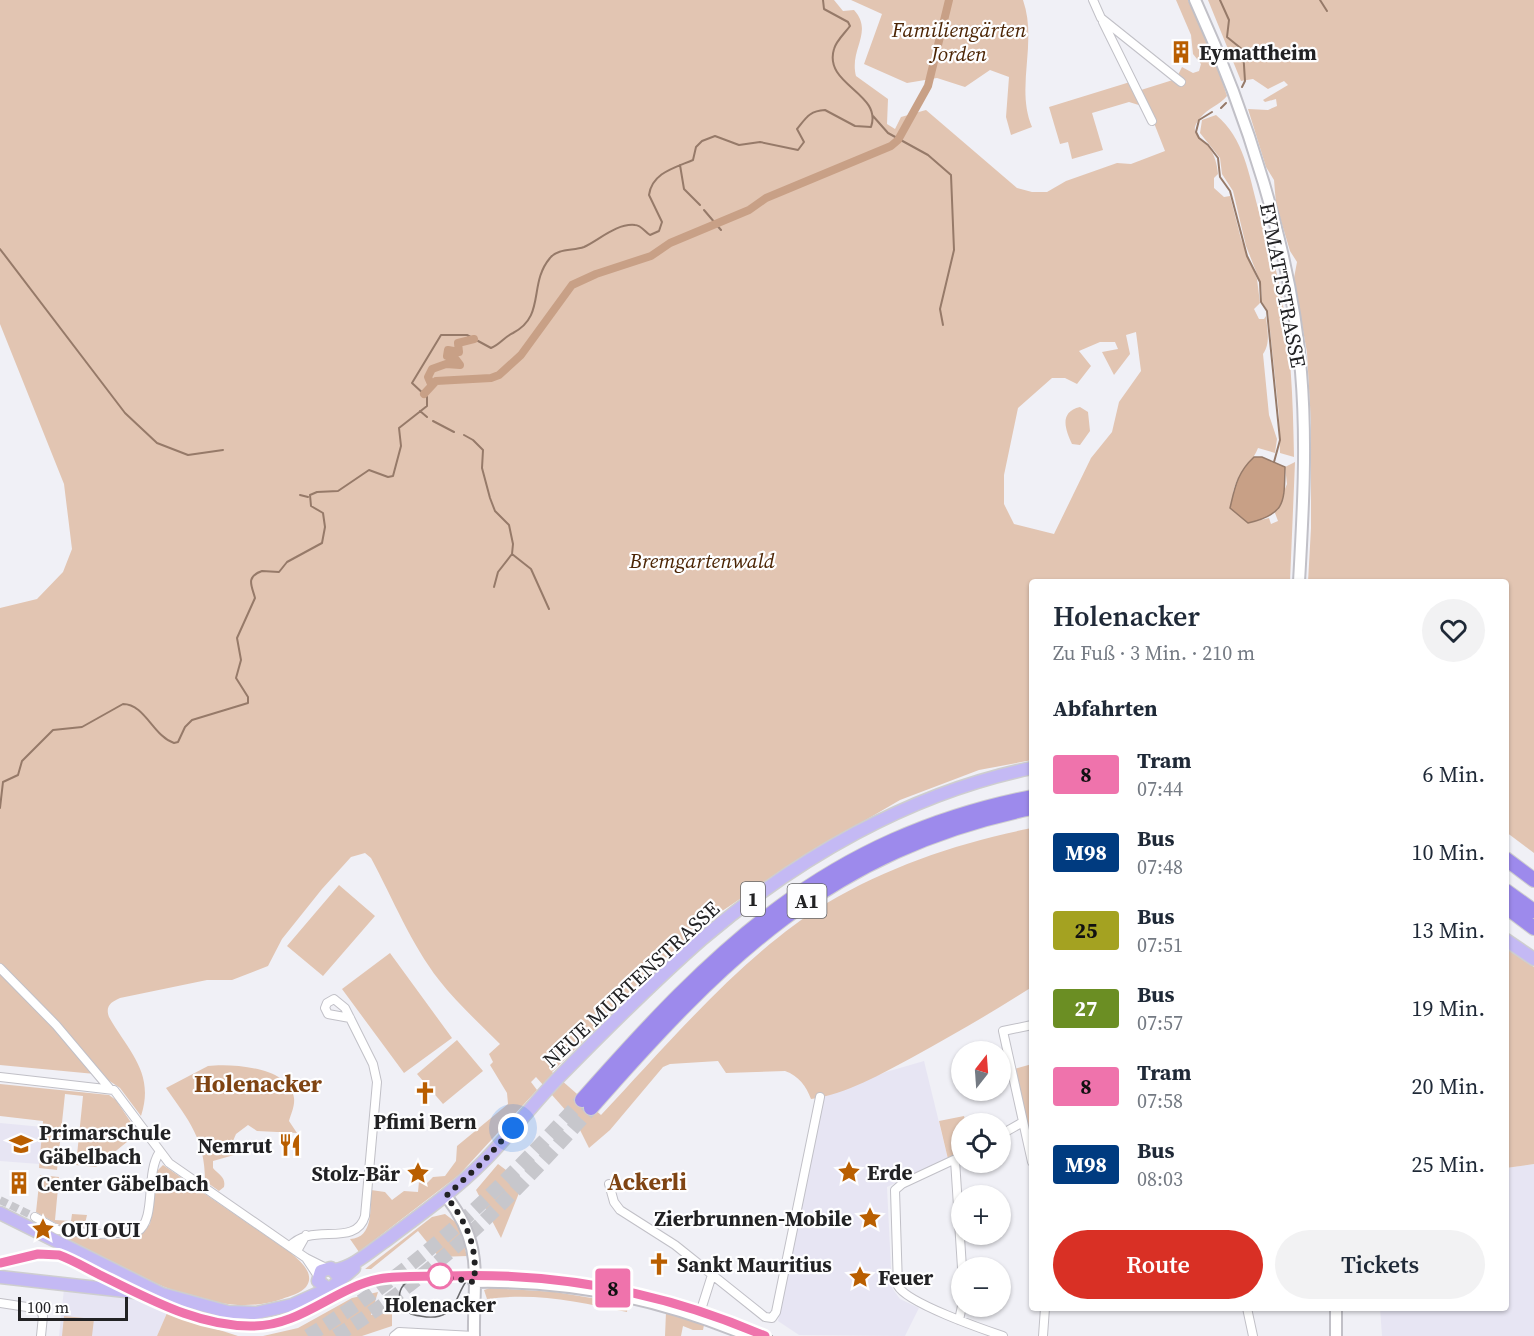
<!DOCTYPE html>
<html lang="de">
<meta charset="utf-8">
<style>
body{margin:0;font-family:"Source Serif 4",serif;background:#f2f2f3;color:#1f2937;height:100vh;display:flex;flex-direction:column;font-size:22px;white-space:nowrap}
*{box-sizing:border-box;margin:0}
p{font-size:20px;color:#747a83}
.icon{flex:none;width:33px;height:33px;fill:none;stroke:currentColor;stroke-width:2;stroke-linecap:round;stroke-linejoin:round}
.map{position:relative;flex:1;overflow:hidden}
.drawer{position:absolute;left:1029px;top:579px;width:480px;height:732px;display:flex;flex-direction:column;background:#fff;border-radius:6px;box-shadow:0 2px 4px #0004}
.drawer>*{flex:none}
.badge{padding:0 12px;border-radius:4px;font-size:21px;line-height:39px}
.needle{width:39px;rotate:17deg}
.tools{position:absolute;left:951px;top:1041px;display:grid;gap:12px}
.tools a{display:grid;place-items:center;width:60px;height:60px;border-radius:50%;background:#fff;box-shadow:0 2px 4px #0004;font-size:30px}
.scale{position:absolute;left:18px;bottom:15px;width:110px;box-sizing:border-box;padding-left:6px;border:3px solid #222224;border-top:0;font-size:16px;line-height:21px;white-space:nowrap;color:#222224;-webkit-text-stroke:4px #fefeff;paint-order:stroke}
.you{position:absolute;width:30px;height:30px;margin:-15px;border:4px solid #fff;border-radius:50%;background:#1a73e8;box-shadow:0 0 0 9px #1a73e833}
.map>.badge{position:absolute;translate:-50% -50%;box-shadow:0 0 0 3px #fff}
h2{padding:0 24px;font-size:22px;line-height:54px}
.round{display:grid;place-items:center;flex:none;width:63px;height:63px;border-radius:32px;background:#f2f2f3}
.head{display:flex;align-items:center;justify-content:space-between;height:102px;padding:0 24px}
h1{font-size:28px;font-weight:600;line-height:45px}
.button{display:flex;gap:12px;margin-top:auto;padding:12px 24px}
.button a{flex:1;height:69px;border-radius:36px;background:#d93025;color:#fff;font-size:24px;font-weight:600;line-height:69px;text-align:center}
.button a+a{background:#f2f2f3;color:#1f2937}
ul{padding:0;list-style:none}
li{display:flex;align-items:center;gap:18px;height:78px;padding:0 24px}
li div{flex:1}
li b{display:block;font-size:22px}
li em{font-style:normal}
li .badge{min-width:66px;font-weight:700;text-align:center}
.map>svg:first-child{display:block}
.built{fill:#e7e5f3}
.green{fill:#e2c5b2;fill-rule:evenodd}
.water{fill:#c8a086;stroke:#967a69;stroke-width:1.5}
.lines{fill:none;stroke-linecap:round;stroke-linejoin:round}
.stream{stroke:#967a69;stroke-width:2}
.canal{stroke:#c8a086;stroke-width:8}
.street-tunnel{stroke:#c7c7cc;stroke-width:8;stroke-dasharray:8 4;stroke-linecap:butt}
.highway-tunnel{stroke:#c7c7cc;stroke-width:14;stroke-dasharray:14 7;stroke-linecap:butt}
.street-casing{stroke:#c1c0c7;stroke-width:10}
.secondary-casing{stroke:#c1c0c7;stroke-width:14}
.primary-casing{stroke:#cececf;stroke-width:15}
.highway-casing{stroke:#cececf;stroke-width:16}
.street{stroke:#fff;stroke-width:8}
.secondary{stroke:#fff;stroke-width:10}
.primary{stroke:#c4b9f4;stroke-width:12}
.highway{stroke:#9d8aec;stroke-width:14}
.tram{stroke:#67676a;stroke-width:1.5}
.line-casing{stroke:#fff;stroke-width:14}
.line{stroke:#ef73ac;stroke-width:9}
.walk{stroke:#222224;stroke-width:6;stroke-dasharray:0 10.8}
.stop-dot{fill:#fff;stroke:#ef73ac;stroke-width:3}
.labels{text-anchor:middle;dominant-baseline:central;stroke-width:4.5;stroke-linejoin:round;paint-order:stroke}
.shield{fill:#fefeff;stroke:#646466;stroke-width:1.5}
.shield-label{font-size:20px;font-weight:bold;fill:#222224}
.park-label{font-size:21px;font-style:italic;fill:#4c2505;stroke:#fefeff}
.poi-label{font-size:21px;font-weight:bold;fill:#222224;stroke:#fefeff;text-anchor:start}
.street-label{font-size:21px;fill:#222224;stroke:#fefeff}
.stop-label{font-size:21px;font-weight:bold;fill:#222224;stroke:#fefeff}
.quarter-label{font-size:24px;font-weight:bold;fill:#7f4413;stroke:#fefeff}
</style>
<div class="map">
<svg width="1534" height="1336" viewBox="0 0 1534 1336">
<rect width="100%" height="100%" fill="#f0f0f6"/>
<path class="built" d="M924,1061L948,1159L887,1187L892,1288L900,1299L919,1308L905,1336L799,1335L778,1321L823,1097L886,1072Z
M0,1123L43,1127L39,1164L0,1161Z
M1534,1164V1336H1382L1380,1308H1506V1168Z
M64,1289L127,1296L167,1313L157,1336H59Z"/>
<path class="green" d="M0,0H834L843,11L854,10C874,32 849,49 856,76L888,99L887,124L895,129L901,117L926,110L1017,188L1032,192H1047L1066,181L1117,163L1131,164L1165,151L1141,90L1176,79L1182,67L1193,73L1199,71L1201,64L1193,54L1191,35L1176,0H1188L1214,56L1227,96C1220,105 1208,108 1201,117C1187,133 1200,136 1209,147C1215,156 1217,164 1218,174L1214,178V188L1224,197L1230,196L1241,239L1257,279L1260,303L1254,309L1259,319H1264L1266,316C1267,329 1271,343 1263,354L1269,415L1277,439L1275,453L1258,448C1250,468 1239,467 1233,493L1248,523L1269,518L1271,524L1278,521L1275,513L1287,484L1285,467L1295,462L1290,582H1032V760L979,770L900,800L799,859L697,928L552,1072L601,1115C668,1044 743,954 827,903C889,866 961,842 1032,828V987C993,1012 953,1035 913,1057C881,1074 847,1094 811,1099C806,1086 799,1076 785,1071L726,1073L718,1061L670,1064L663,1067L610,1130L589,1148L576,1122L536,1077L531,1082L537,1090L459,1175L359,1252L350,1239C374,1238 370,1208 371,1190L385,1192L392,1200L404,1191L418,1192L419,1181L427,1183L433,1177L445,1176L456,1161L457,1146L508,1104L507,1093L490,1065L493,1062L489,1054L500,1044C479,1023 457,1003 439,980C411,944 393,899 371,858L365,853L351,857L322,889L282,939L268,966L232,980H207L120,998C111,1002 105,1006 109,1017C129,1052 155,1073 141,1116L120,1088L108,1080L0,963V608L37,599L63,572L72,549L64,484L0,324ZM1136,332L1141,371L1119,402L1112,432L1091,458L1054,534L1014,524L1004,504V475L1018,408L1052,378H1065L1077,384L1091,366L1079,351L1100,342H1115L1118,349L1102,352L1114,375L1130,354L1126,335Z
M851,0H1023C1038,43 1015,87 1032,127L1011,135L1006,117L1009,77L990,70L965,87L937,78L907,83L864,64L882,14Z
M1208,0H1534V853L1506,832V582H1308L1311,528V423L1307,353L1294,278L1297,262L1290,251L1276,204L1274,180L1266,167L1248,109L1268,110L1277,106L1276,99L1265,102L1263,100L1288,85L1284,81L1268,89L1253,79L1241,81Z
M1130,82L1142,106L1129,102L1092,113L1103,150L1072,159L1068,142L1060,144L1049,107Z
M1216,115C1244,138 1249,175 1258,208C1265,233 1274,258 1279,284C1291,341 1293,398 1294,457L1280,453L1279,415L1268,311L1262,302L1261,284L1246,246L1233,191L1222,174L1220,158L1200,133L1202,120Z
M1080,407L1088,412L1090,431L1080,445L1072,444C1065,429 1059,412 1080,407Z
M339,885L375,916L323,976L287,946Z
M1506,947L1534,967V1164L1506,1168Z
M390,953L452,1038L404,1073L342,989Z
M0,972L46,1018L95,1074L0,1065Z
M457,1040L483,1071L443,1104L417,1074Z
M1032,1064V1145L1014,1069Z
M208,1066C231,1063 291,1067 294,1098C295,1106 291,1114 289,1121L297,1133L257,1131L248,1125L236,1134L233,1141L241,1153L213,1161V1168C219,1175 226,1177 224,1187L219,1191L205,1181C205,1139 189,1121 166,1088Z
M0,1084L109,1095L116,1100L138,1133L96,1167L76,1165L83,1096L65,1094L57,1170L39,1168L43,1121L0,1116Z
M964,1116L966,1123L962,1124L961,1152L948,1159L939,1121Z
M498,1164L523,1183L501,1238L476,1190Z
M163,1165L291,1253C300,1261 316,1274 306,1287C301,1293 290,1296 282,1299C213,1324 119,1266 60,1235C86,1237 132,1248 150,1224L157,1171Z
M40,1175L59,1177L55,1220L71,1221L72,1214L87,1215L84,1228L59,1225L36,1212Z
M445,1214L458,1224L467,1256L439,1257L418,1231L371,1269H365L432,1217Z
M490,1288L555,1292L628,1304L627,1312C579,1302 536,1292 487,1299L484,1290Z
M378,1292L371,1315L392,1312V1326L362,1336H263L298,1328L352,1298Z
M666,1312L704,1325L703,1330H693L683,1326L681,1336H665Z
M167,1313L238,1336H239H157Z
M64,1316L94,1319L92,1336H62Z"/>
<path class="water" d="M1254,457H1262L1285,467C1284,501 1287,514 1248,523L1230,508C1235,487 1237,473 1254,457Z"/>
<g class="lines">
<path class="stream" d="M1220,0L1229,20L1227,37L1243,50L1245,81L1242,87
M1320,0L1327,11
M1221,108L1226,103
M1212,112L1199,120L1196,132L1199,138L1208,145L1218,158L1220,177L1230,191L1247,256L1260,282L1261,302L1267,311L1280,440L1274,462
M873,116L888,133L928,155L951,175L954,250L940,309L943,325
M680,165L684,189L700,205
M704,210L721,230
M0,249L125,413L157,443L188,455L223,450
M420,411L427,417
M433,421L454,432
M464,435L473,440L483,450L482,468L490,498L495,511L509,525L513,544L512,554L498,572L494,587
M300,495L308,497
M512,554L531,569L549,609
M0,808L3,782L18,775L22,761L53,730L82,727L123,704C145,704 153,736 174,743L178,742L185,727L192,720L248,703V697L236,678L241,660L237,638L255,598C252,586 245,577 262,571L279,572L287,562L322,543L325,527L323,513L311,506L310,495L317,492L338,491L369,470L388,477L393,476L401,446L399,428L427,406V397L412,383L441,335H467L491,348C501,344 504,337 513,333C546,316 528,284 550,258C558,248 573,251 584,247C599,240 617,223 635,225C641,225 645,232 650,235L659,231L662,222L649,195C652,173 674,168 693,160L696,147L702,141L715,136L739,145L760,142L798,150L804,142L797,129C806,118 809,111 825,110L855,126L871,127C883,93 823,85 834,49C836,41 845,33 850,26L848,22L824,9L823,0"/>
<path class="canal" d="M431,384L428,377L432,369L446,364L460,365L454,357L447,356L448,350L459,352L458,343L474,339
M424,394L436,381L491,378L499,375L521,355L572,285L596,274L651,256L670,243L749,210L766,198L891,146L898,140L928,86L949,0"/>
<path class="street-tunnel" d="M0,1200L35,1217"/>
<path class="highway-tunnel" d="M308,1336C419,1268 495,1195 582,1100
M336,1336C435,1275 515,1195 591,1108"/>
<g class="street-casing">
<path id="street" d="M1093,0L1101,18L1181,82
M1103,22L1152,121
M0,968L56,1025L110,1089
M1032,1025L1003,1031L1032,1162
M0,1077L114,1090L169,1163L306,1258L326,1268
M1000,1135L1023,1122
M962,1156L902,1184L895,1190L898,1286C907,1303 982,1329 1003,1336
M955,1160L962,1268
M609,1184L614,1202L620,1210L675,1245L765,1317L772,1318L776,1312L820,1097
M35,1217L58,1230L98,1234L137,1232C157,1219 145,1175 159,1153
M290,1246C311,1222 356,1248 365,1216L377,1082L373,1064L345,1008L334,999L327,1003L325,1008L328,1014L350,1018
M297,1251L306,1235
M306,1258L318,1276
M0,1303L40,1309L43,1316L41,1336
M1247,1308L1253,1336
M699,1316L712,1275
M959,1320L962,1306
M394,1336L399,1332L474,1336
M1043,1336L1045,1308"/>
</g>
<g class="secondary-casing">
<path id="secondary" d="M1195,0C1245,109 1292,252 1301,372C1307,442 1303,512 1299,582
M446,1196C485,1246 473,1277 474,1336
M474,1282C569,1280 662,1299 749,1336
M1336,1308V1336"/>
</g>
<g class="primary-casing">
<path id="primary" d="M1506,940L1534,959
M0,1213L162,1294L228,1312L256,1313L292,1305L332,1287L354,1268
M334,1270C353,1268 373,1249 388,1239C421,1214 454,1191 483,1162C511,1134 534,1102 562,1074C607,1028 653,982 702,939C796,859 909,793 1032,768
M0,1277L152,1294
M327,1288L318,1281L321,1271L331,1268L338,1276"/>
</g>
<g class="highway-casing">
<path id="highway" d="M1506,859L1534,880
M1506,891L1534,911
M1506,907L1534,928
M582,1100C716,948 826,838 1032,797
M591,1108C721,960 830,849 1032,808"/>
</g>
<use href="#street" class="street"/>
<use href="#secondary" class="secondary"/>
<use href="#primary" class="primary"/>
<use href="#highway" class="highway"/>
<path class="tram" d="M0,1258C17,1254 36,1247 53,1250C73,1254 93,1267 111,1277C152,1297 192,1316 238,1321C296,1328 327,1289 378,1276C400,1271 424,1273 446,1272C560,1268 668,1290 772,1336
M418,1277C404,1281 397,1289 400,1303L411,1314C469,1330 448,1281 481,1271"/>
</g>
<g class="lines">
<g class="line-casing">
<path id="line" d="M0,1263L38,1254L59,1255C73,1260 86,1268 100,1275C148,1298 198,1327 253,1326C301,1326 334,1288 379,1279C401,1275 425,1277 447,1276C558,1272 663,1292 765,1336"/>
</g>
<use href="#line" class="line"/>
<path class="walk" d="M440,1276L474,1282C478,1247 467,1223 446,1196L483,1162L513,1128"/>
</g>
<defs>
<g id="building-bare" transform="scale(1.8)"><path d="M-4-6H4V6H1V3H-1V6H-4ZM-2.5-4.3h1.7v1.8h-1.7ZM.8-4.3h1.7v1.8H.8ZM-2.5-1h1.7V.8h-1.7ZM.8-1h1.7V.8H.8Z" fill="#b95e00" stroke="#fefeff" stroke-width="2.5" paint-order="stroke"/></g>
<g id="church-bare" transform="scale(1.8)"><path d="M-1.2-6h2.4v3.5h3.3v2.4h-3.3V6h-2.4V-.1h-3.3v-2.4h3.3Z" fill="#b95e00" stroke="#fefeff" stroke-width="2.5" paint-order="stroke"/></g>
<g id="school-bare" transform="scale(1.8)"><path d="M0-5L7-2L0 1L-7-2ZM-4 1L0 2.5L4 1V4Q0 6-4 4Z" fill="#b95e00" stroke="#fefeff" stroke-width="2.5" paint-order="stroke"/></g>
<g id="restaurant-bare" transform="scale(1.8)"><path d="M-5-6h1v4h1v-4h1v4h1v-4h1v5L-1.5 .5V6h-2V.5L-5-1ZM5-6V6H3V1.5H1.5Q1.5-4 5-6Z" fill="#b95e00" stroke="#fefeff" stroke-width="2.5" paint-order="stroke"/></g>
<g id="sight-bare" transform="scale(1.8)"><path d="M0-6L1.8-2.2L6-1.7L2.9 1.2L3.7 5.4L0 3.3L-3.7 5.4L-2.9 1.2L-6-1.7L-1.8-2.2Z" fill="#b95e00" stroke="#fefeff" stroke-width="2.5" paint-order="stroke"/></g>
</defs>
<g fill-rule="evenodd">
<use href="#building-bare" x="1181" y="52"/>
<use href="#church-bare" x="425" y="1093"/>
<use href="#school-bare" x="21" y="1144"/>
<use href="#restaurant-bare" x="290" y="1145"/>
<use href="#sight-bare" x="849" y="1172"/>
<use href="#sight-bare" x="418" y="1173"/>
<use href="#building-bare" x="19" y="1183"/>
<use href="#sight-bare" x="870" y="1218"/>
<use href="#sight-bare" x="43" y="1229"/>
<use href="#church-bare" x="659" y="1264"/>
<use href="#sight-bare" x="860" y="1277"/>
</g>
<circle class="stop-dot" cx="440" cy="1276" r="12"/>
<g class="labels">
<g class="shield">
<rect x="741" y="882" width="24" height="34" rx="4.5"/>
<rect x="787.5" y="884" width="39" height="34" rx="4.5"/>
</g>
<g class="shield-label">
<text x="753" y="899">1</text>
<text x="807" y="901">A1</text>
</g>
<g class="park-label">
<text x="959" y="29">Familiengärten<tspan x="959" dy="24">Jorden</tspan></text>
<text x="702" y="560">Bremgartenwald</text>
</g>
<g class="poi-label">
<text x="1199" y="52">Eymattheim</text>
<text x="425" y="1121" text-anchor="middle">Pfimi Bern</text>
<text x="39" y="1132">Primarschule<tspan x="39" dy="24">Gäbelbach</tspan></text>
<text x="272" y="1145" text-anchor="end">Nemrut</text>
<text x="867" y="1172">Erde</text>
<text x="400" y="1173" text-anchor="end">Stolz-Bär</text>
<text x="37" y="1183">Center Gäbelbach</text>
<text x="852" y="1218" text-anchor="end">Zierbrunnen-Mobile</text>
<text x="61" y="1229">OUI OUI</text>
<text x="677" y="1264">Sankt Mauritius</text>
<text x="878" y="1277">Feuer</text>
</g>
<g class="street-label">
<text transform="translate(1283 285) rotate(79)">EYMATTSTRASSE</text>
<text transform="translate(631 984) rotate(-43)">NEUE MURTENSTRASSE</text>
</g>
<g class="stop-label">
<text x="440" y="1304">Holenacker</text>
</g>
<g class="quarter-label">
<text x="258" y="1083">Holenacker</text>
<text x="647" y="1181">Ackerli</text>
</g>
</g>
</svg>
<div class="tools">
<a><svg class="needle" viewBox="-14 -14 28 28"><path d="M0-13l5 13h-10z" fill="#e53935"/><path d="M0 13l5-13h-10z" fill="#747a83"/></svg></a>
<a><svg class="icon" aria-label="locate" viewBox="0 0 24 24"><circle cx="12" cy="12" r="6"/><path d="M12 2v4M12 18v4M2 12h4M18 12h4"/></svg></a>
<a>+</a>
<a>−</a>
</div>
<div class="scale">100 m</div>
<div class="you" style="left:513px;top:1128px"></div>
<b class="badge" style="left:613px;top:1288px;background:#ef73ac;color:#111">8</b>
<section class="drawer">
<div class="head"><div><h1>Holenacker</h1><p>Zu Fuß · 3 Min. · 210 m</p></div><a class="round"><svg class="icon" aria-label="heart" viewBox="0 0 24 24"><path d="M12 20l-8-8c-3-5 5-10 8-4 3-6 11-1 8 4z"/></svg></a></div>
<h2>Abfahrten</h2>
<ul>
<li><span class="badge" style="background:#ef73ac;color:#111">8</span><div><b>Tram</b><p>07:44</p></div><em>6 Min.</em></li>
<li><span class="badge" style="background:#003b80;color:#fff">M98</span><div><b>Bus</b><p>07:48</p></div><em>10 Min.</em></li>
<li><span class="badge" style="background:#a4a221;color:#111">25</span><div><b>Bus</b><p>07:51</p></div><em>13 Min.</em></li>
<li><span class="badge" style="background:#6b8e23;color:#fff">27</span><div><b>Bus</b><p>07:57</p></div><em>19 Min.</em></li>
<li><span class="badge" style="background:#ef73ac;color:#111">8</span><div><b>Tram</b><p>07:58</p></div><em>20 Min.</em></li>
<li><span class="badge" style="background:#003b80;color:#fff">M98</span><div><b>Bus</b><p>08:03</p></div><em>25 Min.</em></li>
</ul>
<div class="button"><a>Route</a><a>Tickets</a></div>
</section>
</div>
